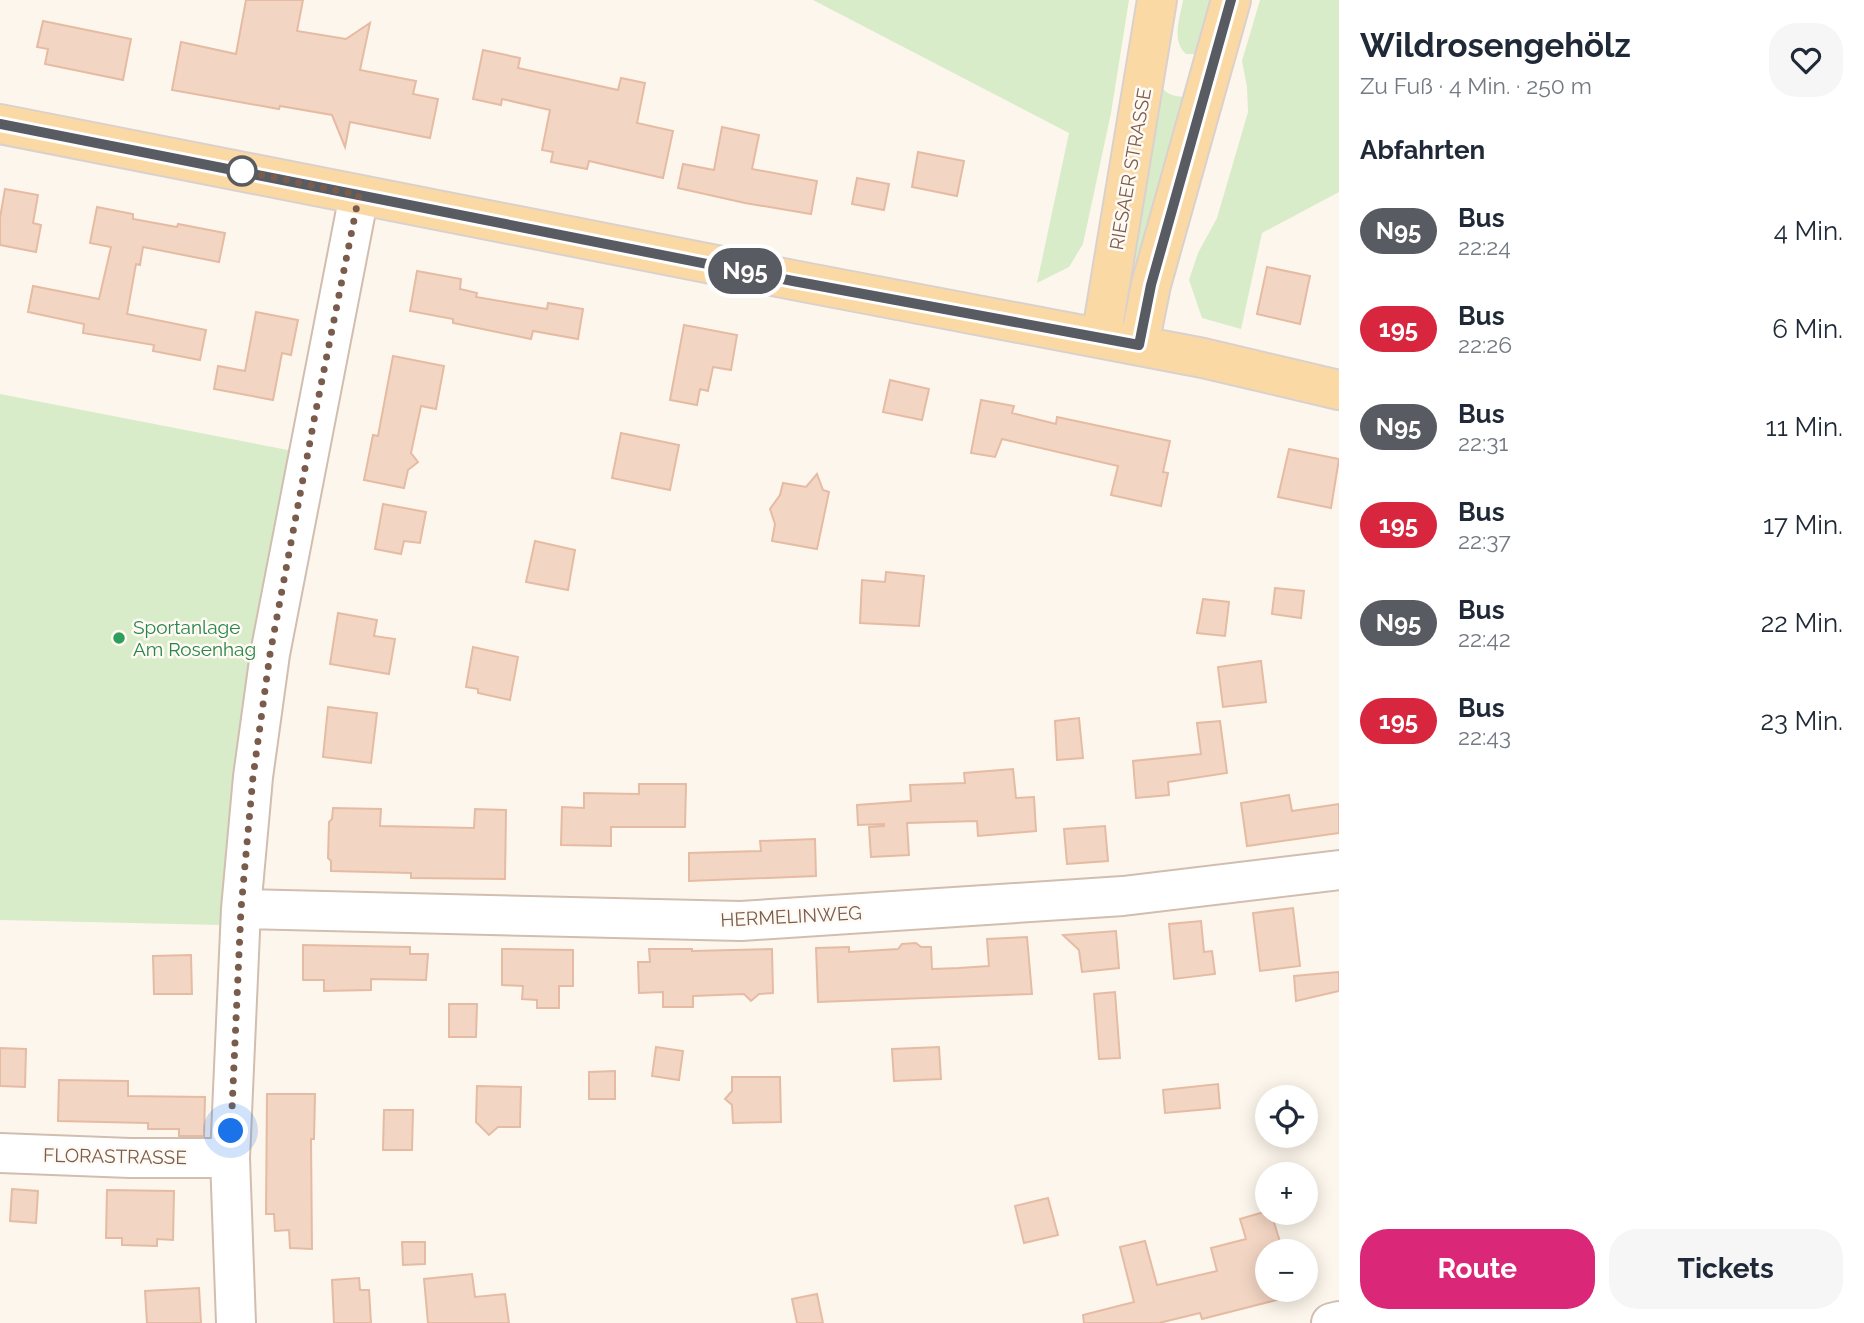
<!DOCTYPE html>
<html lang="de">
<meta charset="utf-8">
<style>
body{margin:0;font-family:Raleway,sans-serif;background:#f6f6f7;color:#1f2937;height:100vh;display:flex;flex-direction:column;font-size:26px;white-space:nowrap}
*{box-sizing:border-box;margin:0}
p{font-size:23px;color:#747a83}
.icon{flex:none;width:38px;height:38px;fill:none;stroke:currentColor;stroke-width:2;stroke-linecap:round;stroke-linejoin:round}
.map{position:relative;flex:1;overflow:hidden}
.sheet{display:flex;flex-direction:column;background:#fff;width:525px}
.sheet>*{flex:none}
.badge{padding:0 14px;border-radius:23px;font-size:24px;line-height:46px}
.controls{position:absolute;left:1255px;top:1085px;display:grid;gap:14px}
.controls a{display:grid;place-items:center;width:63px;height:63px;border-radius:50%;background:#fff;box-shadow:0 4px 18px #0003;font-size:35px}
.you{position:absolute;width:35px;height:35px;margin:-18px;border:5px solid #fff;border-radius:50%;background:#1a73e8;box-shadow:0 0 0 10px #1a73e833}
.map>.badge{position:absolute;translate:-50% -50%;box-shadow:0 0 0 4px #fff}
h2{padding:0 21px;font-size:26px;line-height:63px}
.round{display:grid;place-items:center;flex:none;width:74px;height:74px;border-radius:28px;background:#f6f6f7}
.overview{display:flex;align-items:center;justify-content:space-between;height:119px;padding:0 21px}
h1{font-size:33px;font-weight:700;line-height:52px}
.action{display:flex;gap:14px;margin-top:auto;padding:14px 21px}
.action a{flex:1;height:80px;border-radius:28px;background:#db2777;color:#fff;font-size:28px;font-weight:700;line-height:80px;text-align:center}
.action a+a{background:#f6f6f7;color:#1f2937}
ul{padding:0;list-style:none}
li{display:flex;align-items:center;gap:21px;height:98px;padding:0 21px}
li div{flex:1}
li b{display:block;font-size:26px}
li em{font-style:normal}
li .badge{min-width:77px;font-weight:700;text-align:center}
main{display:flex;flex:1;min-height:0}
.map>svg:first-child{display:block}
.green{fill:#d8ecc9}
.building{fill:#f3d5c3;stroke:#e6bba3;stroke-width:2}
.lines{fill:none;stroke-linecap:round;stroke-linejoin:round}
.minor-casing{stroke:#d1beb0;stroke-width:42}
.major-casing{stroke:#dad1cd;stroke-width:42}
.minor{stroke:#fff;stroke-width:38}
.major{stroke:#fbd9a5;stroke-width:38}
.line-casing{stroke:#fff;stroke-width:16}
.line{stroke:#595b62;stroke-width:10}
.walk{stroke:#7a5c4d;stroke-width:7;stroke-dasharray:0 12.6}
.stop-dot{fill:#fff;stroke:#595b62;stroke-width:3.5}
.leisure-dot{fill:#2e9e5b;stroke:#fffaf3;stroke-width:2.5}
.labels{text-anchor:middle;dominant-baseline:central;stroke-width:5;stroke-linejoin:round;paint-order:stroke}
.street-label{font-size:19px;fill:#7a5c4d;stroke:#fffaf3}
.leisure-label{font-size:19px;fill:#27864d;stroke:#fffaf3;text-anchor:start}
</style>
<main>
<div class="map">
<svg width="1339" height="1323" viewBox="0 0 1339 1323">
<rect width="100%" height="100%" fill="#fdf6ec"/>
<path class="green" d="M813,0H1129L1111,113L1083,244L1069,267L1037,283L1069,133Z
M1183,0H1217L1204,46L1195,54H1186C1171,41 1180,18 1183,0Z
M1260,0H1339V192L1262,233L1241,329L1202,318L1189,280L1198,253L1217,218L1248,112L1247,87L1242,61Z
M1158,81C1164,93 1170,96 1184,97L1192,91L1141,270L1128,266Z
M0,394L288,450L292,442L228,921L220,925L0,920Z"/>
<path class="building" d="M246,0H303L297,31L346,39L370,23L360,70L416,81L413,94L438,99L430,138L350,122L345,147L332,115L280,106L279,109L172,90L181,42L236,54Z
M43,21L131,39L123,80L45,64L48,49L37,47Z
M483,50L520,58L518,68L618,90L621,78L645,83L637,123L673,131L663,178L589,161L587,169L551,162L553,152L542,150L550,110L502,99L501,105L473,99Z
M722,127L759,135L752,169L817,181L811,214L745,203L678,188L683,164L714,170Z
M918,152L964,161L957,196L912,187Z
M857,178L889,184L884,210L852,204Z
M5,189L38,195L33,223L41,225L36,252L0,245V218Z
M97,207L133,214V219L177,227L178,224L225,233L219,262L143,247L140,265L136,264L127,314L206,330L200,360L153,351L154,345L83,333L84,324L28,312L33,286L99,299L111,247L90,243Z
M1267,267L1310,276L1300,324L1257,314Z
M417,271L461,279L460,289L477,293L476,297L547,309L548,303L583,309L578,339L533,331L531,339L453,323V319L410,311Z
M256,312L298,320L291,355L282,353L273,400L214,389L218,366L245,371Z
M684,325L737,335L731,370L713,367L708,391L700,389L697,405L670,400Z
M393,356L444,366L436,409L421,406L411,453L418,462L408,470L404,488L364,480L373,435L378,436Z
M890,380L929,389L922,420L883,412Z
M981,400L1014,406L1012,413L1056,424L1057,417L1170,441L1163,472L1168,473L1161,506L1111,495L1118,466L1002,439L995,457L971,453Z
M621,433L679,445L670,490L612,478Z
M1289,449L1339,459L1331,508L1278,497Z
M817,474L823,490L829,492L817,549L772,541L775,524L770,509L780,495L783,483L806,487Z
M383,504L426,512L420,543L404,541L401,554L375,549Z
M535,541L575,550L568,590L526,582Z
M886,572L924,576L919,626L860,623L862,580L885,582Z
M1275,588L1304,591L1301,618L1272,614Z
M1203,599L1229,602L1225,636L1197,633Z
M338,613L377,620L374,636L395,639L389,674L330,664Z
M473,647L518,657L510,700L478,693V689L466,687Z
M1261,661L1266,702L1223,707L1218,667Z
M328,707L377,713L371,763L323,757Z
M1079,718L1083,758L1057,760L1055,721Z
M1220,721L1227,773L1168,782L1169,795L1136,798L1133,761L1201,754L1197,723Z
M1013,769L1016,798L1034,797L1036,831L978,836L977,821L907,823L909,855L871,857L869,827L884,826V824L858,825L857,805L911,801L910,785L965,783L964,773Z
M639,784H686L685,827H611V846L561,845L562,807L584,808V793L639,794Z
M1289,795L1292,811L1339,804V833L1247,846L1241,803Z
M333,808L381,809L380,826L474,828L475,809L506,810L505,879L411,878V873L331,871V861L328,858L329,822L332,819Z
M1105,826L1108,861L1067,864L1064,829Z
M815,839L816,876L689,881V853L761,851L760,841Z
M1293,908L1300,966L1260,971L1253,913Z
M1201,921L1204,952L1212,951L1215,974L1174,979L1169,924Z
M1116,931L1119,968L1082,972L1079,950L1063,935Z
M1027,937L1032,994L818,1002L816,948L849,947V952L898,949L902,944L916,943L921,947H931L932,969L959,968L989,966L987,939Z
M303,945L410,947V954H428L426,980L371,979V990L324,991V980H303Z
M502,949L573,950V986H559V1008H537V1000L522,999L523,986L502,985Z
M649,949H692V951L772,949L773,993L759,994L751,1001L744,994L693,996V1007H663V992L639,993L638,962H650Z
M191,955L192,994H154L153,956Z
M1339,972V991L1296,1001L1294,976Z
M1115,992L1120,1058L1099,1059L1094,994Z
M449,1004H477L476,1037H449Z
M656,1047L683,1051L679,1080L652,1076Z
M939,1047L941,1079L894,1081L892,1049Z
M0,1048L26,1049L25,1087L0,1086Z
M615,1071V1099H589V1072Z
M732,1077H780L781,1122L733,1123L732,1105L725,1099L732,1091Z
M59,1080L128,1081V1096L205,1097L204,1136H179V1129H148V1123L58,1121Z
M1218,1084L1220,1108L1165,1113L1163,1090Z
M477,1086L521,1087L520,1127H498L489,1135L476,1122Z
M267,1094H315L314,1139H311L312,1249L290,1248L289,1230L275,1231L274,1214H266Z
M384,1110H413L412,1150H383Z
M12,1189L38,1191L36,1223L10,1221Z
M107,1190L174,1191L173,1240L157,1239V1246L122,1245V1238H106Z
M1048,1198L1058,1235L1024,1243L1015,1206Z
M1267,1211L1271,1213L1282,1248L1291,1245L1292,1251H1267V1290H1303L1304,1293L1202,1319L1200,1313L1159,1323H1084L1083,1315L1134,1302L1120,1247L1145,1241L1157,1285L1217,1271L1211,1248L1246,1239L1240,1219Z
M402,1242H425V1264L403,1265Z
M472,1274L475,1297L505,1294L509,1323H428L424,1279Z
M359,1278L360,1290H369L371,1323H334L332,1280Z
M199,1288L201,1323H147L145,1291Z
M817,1294L823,1323H797L792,1299Z"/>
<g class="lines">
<g class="minor-casing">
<path id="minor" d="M241,909L741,921L1123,896L1339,870
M0,1153L130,1158H230
M236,1323L230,1158L241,909L253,777L270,654L359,195
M1331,1323L1339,1321"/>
</g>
<g class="major-casing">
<path id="major" d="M0,124L793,280L1203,358L1339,390
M1101,338L1157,0
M1139,345L1151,285L1231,0"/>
</g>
<use href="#minor" class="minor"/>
<use href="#major" class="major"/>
</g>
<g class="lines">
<g class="line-casing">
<path id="line" d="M0,124L793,281L1139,345L1151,285L1231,0"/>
</g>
<use href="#line" class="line"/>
<path class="walk" d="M231,1131L241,909L253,777L270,654L315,415L359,195L242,171"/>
</g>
<circle class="stop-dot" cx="242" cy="171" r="14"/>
<circle class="leisure-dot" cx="119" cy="638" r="7"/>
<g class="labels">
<g class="street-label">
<text transform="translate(1130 169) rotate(-80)">RIESAER STRASSE</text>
<text transform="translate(791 916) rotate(-3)">HERMELINWEG</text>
<text transform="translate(115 1156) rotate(1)">FLORASTRASSE</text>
</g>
<g class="leisure-label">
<text x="133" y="627">Sportanlage<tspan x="133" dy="22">Am Rosenhag</tspan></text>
</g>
</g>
</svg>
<div class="controls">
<a><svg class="icon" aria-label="locate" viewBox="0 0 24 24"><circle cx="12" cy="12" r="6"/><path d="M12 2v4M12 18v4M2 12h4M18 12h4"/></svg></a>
<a>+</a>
<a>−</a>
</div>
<div class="you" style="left:231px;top:1131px"></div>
<b class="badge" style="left:745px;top:271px;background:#595b62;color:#fff">N95</b>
</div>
<section class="sheet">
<div class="overview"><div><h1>Wildrosengehölz</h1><p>Zu Fuß · 4 Min. · 250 m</p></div><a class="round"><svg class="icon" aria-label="heart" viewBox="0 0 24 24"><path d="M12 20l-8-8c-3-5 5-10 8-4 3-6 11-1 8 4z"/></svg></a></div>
<h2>Abfahrten</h2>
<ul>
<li><span class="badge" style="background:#595b62;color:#fff">N95</span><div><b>Bus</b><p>22:24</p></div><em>4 Min.</em></li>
<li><span class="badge" style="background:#d7263d;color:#fff">195</span><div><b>Bus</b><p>22:26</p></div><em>6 Min.</em></li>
<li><span class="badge" style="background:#595b62;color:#fff">N95</span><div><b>Bus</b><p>22:31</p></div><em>11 Min.</em></li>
<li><span class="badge" style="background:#d7263d;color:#fff">195</span><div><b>Bus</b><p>22:37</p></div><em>17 Min.</em></li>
<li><span class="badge" style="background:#595b62;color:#fff">N95</span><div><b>Bus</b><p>22:42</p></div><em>22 Min.</em></li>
<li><span class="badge" style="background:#d7263d;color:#fff">195</span><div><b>Bus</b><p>22:43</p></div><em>23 Min.</em></li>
</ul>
<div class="action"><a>Route</a><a>Tickets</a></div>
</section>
</main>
